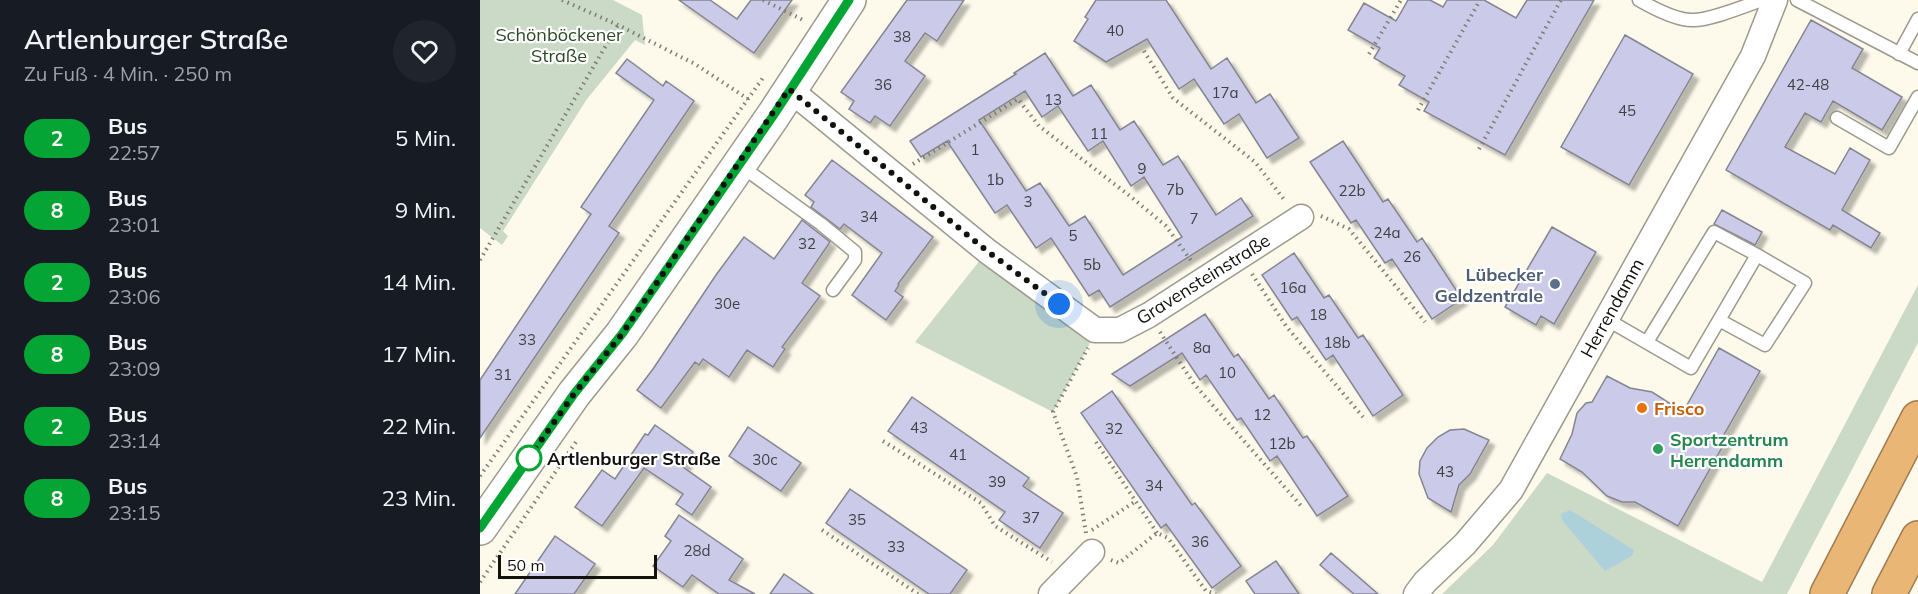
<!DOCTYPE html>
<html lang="de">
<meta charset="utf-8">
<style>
body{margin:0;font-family:Mulish,sans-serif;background:#20242c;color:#f1f3f6;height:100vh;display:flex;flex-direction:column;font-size:22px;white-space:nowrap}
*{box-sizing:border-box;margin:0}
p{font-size:20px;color:#9ea1a6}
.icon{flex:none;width:33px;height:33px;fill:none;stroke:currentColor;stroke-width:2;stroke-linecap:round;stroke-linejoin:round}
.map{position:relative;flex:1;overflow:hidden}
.side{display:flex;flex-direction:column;background:#171b24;width:480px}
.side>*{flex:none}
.badge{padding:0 12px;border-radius:20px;font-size:21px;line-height:39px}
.scale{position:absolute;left:18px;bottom:15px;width:159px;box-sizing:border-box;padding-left:6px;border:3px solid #13110d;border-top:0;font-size:16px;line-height:21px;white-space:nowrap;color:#13110d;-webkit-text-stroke:4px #fff;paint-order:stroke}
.you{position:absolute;width:30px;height:30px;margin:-15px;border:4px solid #fff;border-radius:50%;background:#1a73e8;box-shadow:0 0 0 9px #1a73e833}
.map>.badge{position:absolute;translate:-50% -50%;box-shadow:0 0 0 3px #fff}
.round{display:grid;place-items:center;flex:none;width:63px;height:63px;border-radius:32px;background:#20242c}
.overview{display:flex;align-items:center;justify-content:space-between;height:102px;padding:0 24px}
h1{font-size:28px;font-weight:600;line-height:45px}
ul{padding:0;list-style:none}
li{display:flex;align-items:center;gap:18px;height:72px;padding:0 24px}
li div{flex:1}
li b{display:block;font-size:22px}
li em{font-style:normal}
li .badge{min-width:66px;font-weight:700;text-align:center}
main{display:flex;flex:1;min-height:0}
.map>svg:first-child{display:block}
.green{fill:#cbd9c7}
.water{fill:#add1db}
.building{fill:#cbcbe9;stroke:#858592;stroke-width:1.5;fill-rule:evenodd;filter:url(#shadow)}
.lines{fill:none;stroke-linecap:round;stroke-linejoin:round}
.lane-casing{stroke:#9d998d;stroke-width:15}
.street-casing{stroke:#9d998d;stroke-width:27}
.secondary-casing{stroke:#9d998d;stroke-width:36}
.highway-casing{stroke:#9e7c51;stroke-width:36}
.path{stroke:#807d74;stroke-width:4;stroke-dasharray:1.5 4.5;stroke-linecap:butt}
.lane{stroke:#fff;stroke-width:12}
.street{stroke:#fff;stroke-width:24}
.secondary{stroke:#fff;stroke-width:33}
.highway{stroke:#e9b676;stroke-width:33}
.line-casing{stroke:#fff;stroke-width:14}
.line{stroke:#04a535;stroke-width:9}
.walk{stroke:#13110d;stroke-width:6;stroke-dasharray:0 10.8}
.service-dot{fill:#5c6f8a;stroke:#fff;stroke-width:2}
.food-dot{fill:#e8710a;stroke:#fff;stroke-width:2}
.leisure-dot{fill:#2e9e5b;stroke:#fff;stroke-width:2}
.stop-dot{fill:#fff;stroke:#04a535;stroke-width:3}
.labels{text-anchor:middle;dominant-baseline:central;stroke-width:4.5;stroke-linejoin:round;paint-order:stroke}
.number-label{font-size:15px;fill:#414044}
.park-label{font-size:18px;fill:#2c4924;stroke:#fff}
.service-label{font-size:18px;font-weight:bold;fill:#4e5e75;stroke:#fff;text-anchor:end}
.street-label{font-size:18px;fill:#13110d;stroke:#fff}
.food-label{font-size:18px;font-weight:bold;fill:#c56008;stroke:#fff;text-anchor:start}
.leisure-label{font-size:18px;font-weight:bold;fill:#27864d;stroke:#fff;text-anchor:start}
.stop-label{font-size:18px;font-weight:bold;fill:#13110d;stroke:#fff;text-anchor:start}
</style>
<main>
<section class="side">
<div class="overview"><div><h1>Artlenburger Straße</h1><p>Zu Fuß · 4 Min. · 250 m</p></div><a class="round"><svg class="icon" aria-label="heart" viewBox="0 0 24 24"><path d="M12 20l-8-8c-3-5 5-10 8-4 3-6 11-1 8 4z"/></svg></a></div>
<ul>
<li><span class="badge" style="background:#04a535;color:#fff">2</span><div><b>Bus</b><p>22:57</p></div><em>5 Min.</em></li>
<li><span class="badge" style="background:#04a535;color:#fff">8</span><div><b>Bus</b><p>23:01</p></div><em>9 Min.</em></li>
<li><span class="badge" style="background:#04a535;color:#fff">2</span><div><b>Bus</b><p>23:06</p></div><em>14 Min.</em></li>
<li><span class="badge" style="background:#04a535;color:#fff">8</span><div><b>Bus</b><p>23:09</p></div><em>17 Min.</em></li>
<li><span class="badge" style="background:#04a535;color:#fff">2</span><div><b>Bus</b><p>23:14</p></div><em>22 Min.</em></li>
<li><span class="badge" style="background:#04a535;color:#fff">8</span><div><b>Bus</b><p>23:15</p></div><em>23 Min.</em></li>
</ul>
</section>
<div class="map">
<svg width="1438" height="594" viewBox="0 0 1438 594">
<defs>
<filter id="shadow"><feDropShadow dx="5.5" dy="5.5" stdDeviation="1.5" flood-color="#0004"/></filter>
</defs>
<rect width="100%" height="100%" fill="#fdf9eb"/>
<path class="green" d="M0,0H133L162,15L165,45L155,40L107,99L23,231L28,236L22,245L0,228Z
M501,259L610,343L573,412L435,342Z
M1438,285V343L1307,594H962L1013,545L1067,473L1282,582Z"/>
<path class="water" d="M1090,510L1154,550L1152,556L1125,571L1082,520L1081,514Z"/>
<path class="building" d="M199,0H230L257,19L271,0H312L274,53Z
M427,0H484L457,41L445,33L425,61L445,76L410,126L395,116L390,123L369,109L374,101L361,92Z
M616,0H686L731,69L747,58L776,103L790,94L819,138L787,158L759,114L744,124L714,79L699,89L667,39L626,62L594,41L608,19L605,17Z
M928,0H950L963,7L967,0H1004L1036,18L1047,0H1114L1025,155L944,111L949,102L919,85L925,76L894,58L900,48L868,30L884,3L916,21Z
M1331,20L1383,49L1372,68L1422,97L1402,130L1353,101L1341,122L1325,113L1305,147L1355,174L1370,148L1390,160L1362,210L1400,233L1391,248L1353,225L1350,230L1246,170Z
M1145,35L1213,74L1149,185L1081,147Z
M565,53L593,96L611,85L640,130L654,121L683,165L698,156L736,215L761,198L773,216L630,307L619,290L609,296L571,238L556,248L527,205L515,213L467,141L441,157L430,141L536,74L534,73ZM545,91L562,117L578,106L608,151L623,141L651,186L664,177L702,237L643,275L605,216L589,226L560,183L546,191L499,120Z
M147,59L183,86L186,81L214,101L129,226L139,233L0,438V380L111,214L101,207L174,100L136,73Z
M863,141L903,202L908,199L937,242L942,238L982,299L952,319L912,259L905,263L876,220L871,223L830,162Z
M352,160L453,237L418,284L419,285L415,291L423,297L406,320L372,295L402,253L364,224L360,229L331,207L334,202L325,195Z
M1242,210L1282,232L1275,245L1234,224Z
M322,220L350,242L322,283L340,296L302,347L305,349L293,367L267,350L249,377L223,359L219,365L215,362L181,408L157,390L173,369L236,275L264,237L294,259Z
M1072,227L1116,252L1074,324L1061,316L1056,325L1025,307Z
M814,253L844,298L849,295L878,338L883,335L923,395L893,416L853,355L846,360L817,317L812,320L782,275Z
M725,314L754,357L758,354L789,399L794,395L823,438L827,436L868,496L837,516L797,456L790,461L761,418L757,420L726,375L720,380L702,353L650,386L632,374Z
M1239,348L1280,371L1241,440L1245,442L1198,526L1155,502H1142L1127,496L1102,472L1080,459L1092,434L1097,413L1106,403L1112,402L1127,376L1150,388L1172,392L1203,412Z
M632,391L712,505L715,503L761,566L732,588L686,524L681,528L601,413Z
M432,397L549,478L543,486L583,513L560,548L519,520L525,512L408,431Z
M175,425L213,452L203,467L231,487L212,515L196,504L203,494L164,468L122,526L95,507L122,470L135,479L165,434L168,435Z
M268,427L321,463L301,491L249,456Z
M984,429L1009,440L990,474L979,485L971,512L948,498L939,474L940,461L947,448L958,437L970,430Z
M370,489L487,570L470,594H449L346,523Z
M199,515L263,559L249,580L275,594H239L212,575L203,587L173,566L191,541L185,536Z
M75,536L115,564L94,594H35Z
M851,553L898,594H874L840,565Z
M796,561L819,594H775L766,581Z
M304,574L333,594H290Z"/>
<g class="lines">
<g class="lane-casing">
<path id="lane" d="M1159,0C1173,8 1195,20 1212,20C1228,21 1265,6 1282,0
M1317,0L1438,63
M1419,54L1438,19
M1357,118L1409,148L1438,97
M261,166L341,224L375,252V260L353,290
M1126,319L1211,368L1277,255L1325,283L1285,345L1239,320
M1167,342L1234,232L1277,255"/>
</g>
<g class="street-casing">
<path id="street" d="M309,89L507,251L615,330H640L669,315L821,217
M571,594L612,552
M936,594L945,582L985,544L1031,490L1273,56L1295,0"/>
</g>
<g class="secondary-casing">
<path id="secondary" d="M0,528L94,394L142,334L293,116L369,0"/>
</g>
<g class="highway-casing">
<path id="highway" d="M1347,594L1438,418
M1409,594L1438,538"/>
</g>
<path class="path" d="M82,0L138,25L215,64L268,99
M283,0L323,20
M664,51L693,98L775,162L806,202
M889,54L921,0
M938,110L1000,0
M999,149L1081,0
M433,164L538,99L559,126L650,196L686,226L712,262
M841,216L869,229L945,322
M0,260L138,25
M772,274L806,326L883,417
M680,332L714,384L823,508
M403,441L501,503L515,526L572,562
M616,442L677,533
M0,476L285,75
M342,530L438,594
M612,530L656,501
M606,533L597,477L573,412L608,348
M631,560L639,563L677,533L688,538L726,591L736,594
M0,582L98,439"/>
<use href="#lane" class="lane"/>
<use href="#street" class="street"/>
<use href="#secondary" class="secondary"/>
<use href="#highway" class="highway"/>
</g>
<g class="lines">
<g class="line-casing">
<path id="line" d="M0,528L94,394L142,334L293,116L369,0"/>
</g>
<use href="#line" class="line"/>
<path class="walk" d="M49,458L46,462L94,394L142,334L309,89L507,251L579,304"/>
</g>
<circle class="service-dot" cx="1075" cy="284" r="6"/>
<circle class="food-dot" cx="1162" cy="408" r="6"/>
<circle class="leisure-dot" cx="1178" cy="449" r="6"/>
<circle class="stop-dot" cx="49" cy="458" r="12"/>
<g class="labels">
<g class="number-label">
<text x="635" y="30">40</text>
<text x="422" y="36">38</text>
<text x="403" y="84">36</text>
<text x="1328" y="84">42-48</text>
<text x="745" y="92">17a</text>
<text x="573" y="99">13</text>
<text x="1147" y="110">45</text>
<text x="619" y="133">11</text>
<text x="495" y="149">1</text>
<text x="662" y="168">9</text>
<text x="515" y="179">1b</text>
<text x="695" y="189">7b</text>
<text x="872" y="190">22b</text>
<text x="548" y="201">3</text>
<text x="389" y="216">34</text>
<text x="714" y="218">7</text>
<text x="907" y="232">24a</text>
<text x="593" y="235">5</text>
<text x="327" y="243">32</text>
<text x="932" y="256">26</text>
<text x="612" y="264">5b</text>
<text x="813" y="287">16a</text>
<text x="247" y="303">30e</text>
<text x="838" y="314">18</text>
<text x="47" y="339">33</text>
<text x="857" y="342">18b</text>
<text x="722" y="347">8a</text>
<text x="747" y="372">10</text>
<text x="23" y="374">31</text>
<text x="782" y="414">12</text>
<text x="439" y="427">43</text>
<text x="634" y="428">32</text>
<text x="802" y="443">12b</text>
<text x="478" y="454">41</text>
<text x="285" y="459">30c</text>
<text x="965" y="471">43</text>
<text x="517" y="481">39</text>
<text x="674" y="485">34</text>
<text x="551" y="517">37</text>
<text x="377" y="519">35</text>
<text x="720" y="541">36</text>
<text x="416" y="546">33</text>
<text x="217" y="550">28d</text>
</g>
<g class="park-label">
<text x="79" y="34">Schönböckener<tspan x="79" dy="21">Straße</tspan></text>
</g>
<g class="service-label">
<text x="1063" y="274">Lübecker<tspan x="1063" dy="21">Geldzentrale</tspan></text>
</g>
<g class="street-label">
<text transform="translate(723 279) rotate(-32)">Gravensteinstraße</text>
<text transform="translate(1132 308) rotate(-61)">Herrendamm</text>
</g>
<g class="food-label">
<text x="1174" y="408">Frisco</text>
</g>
<g class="leisure-label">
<text x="1190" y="439">Sportzentrum<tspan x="1190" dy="21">Herrendamm</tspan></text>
</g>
<g class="stop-label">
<text x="67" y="458">Artlenburger Straße</text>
</g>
</g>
</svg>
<div class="scale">50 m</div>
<div class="you" style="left:579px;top:304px"></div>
</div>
</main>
